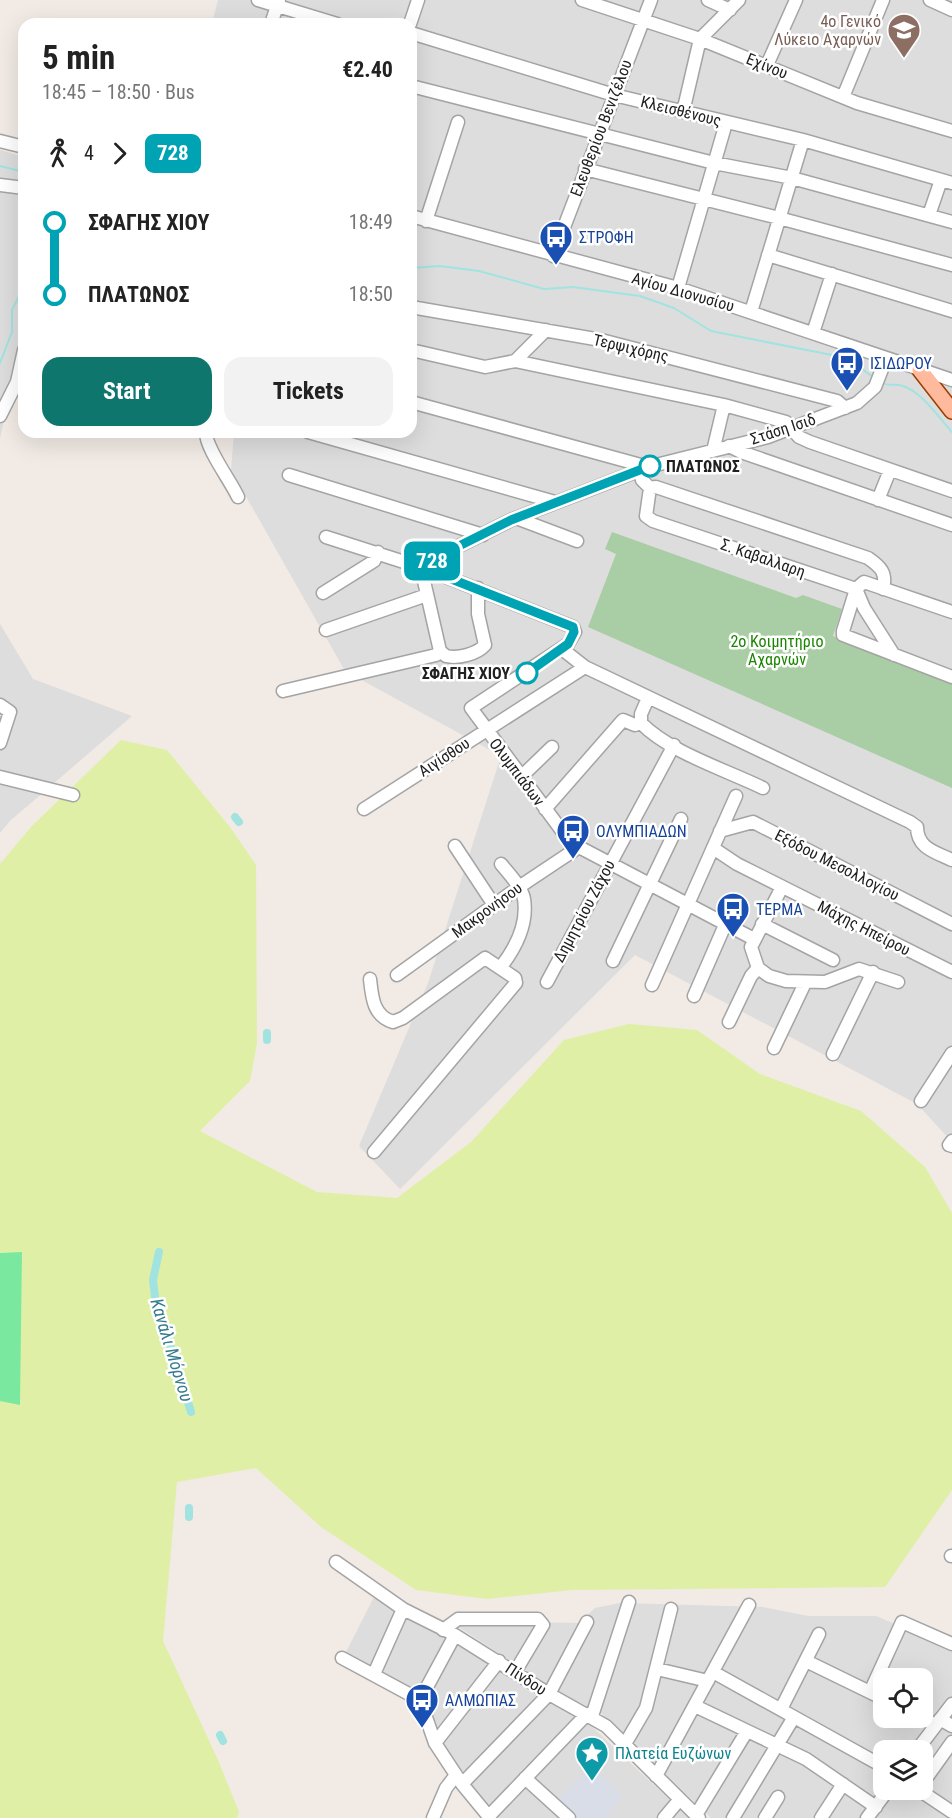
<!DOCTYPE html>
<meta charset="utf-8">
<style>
body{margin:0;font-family:"Roboto Condensed",sans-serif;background:#f2f2f2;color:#222;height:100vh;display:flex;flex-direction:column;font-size:22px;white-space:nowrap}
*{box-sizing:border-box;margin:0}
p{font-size:20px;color:#767676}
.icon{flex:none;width:33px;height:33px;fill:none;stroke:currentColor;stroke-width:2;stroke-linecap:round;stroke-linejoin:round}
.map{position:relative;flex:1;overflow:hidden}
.sheet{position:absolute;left:18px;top:18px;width:399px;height:420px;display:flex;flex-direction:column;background:#fff;border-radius:18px;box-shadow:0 6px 24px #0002}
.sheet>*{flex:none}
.badge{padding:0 12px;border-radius:9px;font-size:21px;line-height:39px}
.buttons{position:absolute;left:873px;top:1668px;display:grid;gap:12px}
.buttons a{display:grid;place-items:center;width:60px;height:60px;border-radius:12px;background:#fff;box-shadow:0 6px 24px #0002;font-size:30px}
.map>.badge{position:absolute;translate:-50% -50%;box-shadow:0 0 0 3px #fff}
.legs{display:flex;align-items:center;gap:9px;height:66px;padding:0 24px;font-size:20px}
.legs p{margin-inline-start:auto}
.summary{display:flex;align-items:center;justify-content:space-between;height:102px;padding:0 24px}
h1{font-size:33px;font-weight:700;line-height:45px}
.action{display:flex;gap:12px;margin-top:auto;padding:12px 24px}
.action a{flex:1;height:69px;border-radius:18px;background:#0f766e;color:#fff;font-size:24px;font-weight:700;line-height:69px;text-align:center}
.action a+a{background:#f2f2f2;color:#222}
ul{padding:0 24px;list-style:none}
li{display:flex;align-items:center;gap:21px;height:72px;font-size:22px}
li i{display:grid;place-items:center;width:9px;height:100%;margin:0 8px;background:currentColor}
li i::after{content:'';width:15px;height:15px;margin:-8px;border:4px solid;border-radius:50%;background:#fff}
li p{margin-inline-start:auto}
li:first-child i{background:linear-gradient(#0000 50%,currentColor 0)}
li:last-child i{background:linear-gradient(currentColor 50%,#0000 0)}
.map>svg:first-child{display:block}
.residential{fill:#dedddd;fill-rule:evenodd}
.grass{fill:#dff0a6}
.cemetery{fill:#a9cda4}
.pitch{fill:#7be8a0}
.plaza{fill:#d9dde7}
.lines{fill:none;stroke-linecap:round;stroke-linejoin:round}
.stream{stroke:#a1e3e0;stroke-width:2}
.canal{stroke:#a1e3e0;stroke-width:8}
.minor-casing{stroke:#a4a4a4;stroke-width:15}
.major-casing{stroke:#9b3d00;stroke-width:18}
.minor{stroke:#fff;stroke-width:12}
.major{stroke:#ffb99c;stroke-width:15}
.line-1-casing{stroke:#fff;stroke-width:14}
.line-1{stroke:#00a3b4;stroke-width:9}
.stop-1-dot{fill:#fff;stroke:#00a3b4;stroke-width:3}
.labels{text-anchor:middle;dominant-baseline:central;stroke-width:5;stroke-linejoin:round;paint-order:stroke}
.education-label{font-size:16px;fill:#785e54;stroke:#fff;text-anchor:end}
.street-label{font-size:16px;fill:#202020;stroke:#fff}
.transit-label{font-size:16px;fill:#164399;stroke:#fff;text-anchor:start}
.stop-label{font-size:16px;font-weight:bold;fill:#202020;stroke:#fff;text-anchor:start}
.park-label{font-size:16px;fill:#1a8501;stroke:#fff}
.culture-label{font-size:16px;fill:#0d838f;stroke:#fff;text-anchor:start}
.water-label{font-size:18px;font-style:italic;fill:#357c90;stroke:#fff}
</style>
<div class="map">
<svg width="952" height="1818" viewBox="0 0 952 1818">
<rect width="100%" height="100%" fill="#f1eae5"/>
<path class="residential" d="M218,0H952V1142L917,1104L635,955L400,1189L359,1146L428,983L501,756L345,671L231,470L234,432H411V24H212Z
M0,150L24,157V333L0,438Z
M0,624L33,679L132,716L10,821L0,833Z
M374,1597L404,1617L446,1635L535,1695L587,1722L689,1818H496L437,1742L423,1702L345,1654Z
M620,1603L763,1607L808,1616H876L952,1648V1818H711L601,1713L559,1693L454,1624L457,1621L579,1623L595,1608ZM884,1678H922V1718H884ZM884,1750H922V1790H884Z"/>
<path class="grass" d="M121,740L167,750L230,827L256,865L257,1043L250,1081L200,1131L317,1192L397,1198L471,1142L564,1040L629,1024L697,1030L760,1074L861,1111L925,1167L952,1213V1490L885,1587L572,1590L487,1599L416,1590L321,1527L256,1468L177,1482L163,1641L218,1760L239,1812L237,1818H0V864L31,827Z"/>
<path class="cemetery" d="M612,532L796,598L803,595L842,609L833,636L952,683V788L588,627L616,554L605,549Z"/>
<path class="pitch" d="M22,1252L20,1405L0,1401V1253Z"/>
<path class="plaza" d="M589,1769H595L621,1794L622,1798L604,1818H575L557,1801Z"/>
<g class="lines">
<path class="stream" d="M0,166L24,172
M411,268L440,266L479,271L544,289L573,287L640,296L674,308L711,331L847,358L873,377
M0,363L12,332V310L24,286
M880,382C888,387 895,383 903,386C922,392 939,418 952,432"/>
<path class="canal" d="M235,817L239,822
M267,1040V1033
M159,1252L153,1280L155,1297L191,1412
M189,1517V1508
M220,1735L223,1741"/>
<g class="minor-casing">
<path id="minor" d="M258,0L337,24
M582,0L700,39L857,103L952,131
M708,0L730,10
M930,0L952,10
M271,24L279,0
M410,24L418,0
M411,33L614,95L803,140L952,183
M767,65L796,0
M411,86L714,163L792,178L952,222
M843,97L883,0
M683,112L700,39L739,0
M0,141L24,147
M585,169L779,218L952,265
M0,185L24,188
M929,215L941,180
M411,216L678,288L952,380
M426,221L458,122
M768,255L952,311
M553,256L651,0
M678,288L726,123
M411,307L601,340L837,401L845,408
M751,312L803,140
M813,333L832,274
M411,350L485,367L515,361L546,330
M515,361L724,405L786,422L799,437L810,442L952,491
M411,402L648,467
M0,416L17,382L24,350
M206,432C205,447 230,480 238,497
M308,432L555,502
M729,446L741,452L952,525
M713,451L724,405
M640,470L642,480L650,488L646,516L653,521L856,589L864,608L894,655
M289,475L483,535
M650,488L656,487L868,558C881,567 887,573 883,589
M878,500L890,470
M516,518L577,541
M326,537L426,569L573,627L575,632L568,644L471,708L562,831L579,847L754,939
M323,593L374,561L378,552
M952,612L864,582L856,589L843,631V635L952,677
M326,630L427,595
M562,649L585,667L604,676L910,822L917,827C917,848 935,852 952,860
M440,651L446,656C458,659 477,654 485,645L478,614V588
M283,691L436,655L440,651L424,581L426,569L435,558L511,520L648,467L768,437L857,403L875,387L886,359
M648,698L641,714V723C669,752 726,770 763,788
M0,705L10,712L0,743
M0,777L73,795
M521,777L552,747
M364,809L585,667
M545,809L623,720L635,725L641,723
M720,831L753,822L952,924
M455,846L494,905
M713,848L737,864L952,972
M782,887L751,947L758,968L769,976L786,981L825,982L859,969L898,982
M762,924L833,960
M613,961L681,819
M500,968C515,949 528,924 524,899C522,887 509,874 501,864
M397,975L519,887L579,847
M370,979C372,997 373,1016 393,1022L403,1018L485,958L515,978L516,983L374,1152
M547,982L674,745
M652,985L736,796
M694,996L725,925
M729,1022L751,976L758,968
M774,1048L805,983
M833,1054L873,972
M921,1101L952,1053
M952,1141L949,1145L952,1146
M951,1556H952
M336,1562L403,1609L455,1635L549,1694L606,1726L699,1818
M443,1630L458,1619H538L543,1625L515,1672
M342,1658L420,1700L435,1743L462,1784L490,1818
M806,1661L884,1699
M657,1669L708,1681
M713,1672L884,1767
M374,1674L403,1609
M870,1692L902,1622L952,1644
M420,1700L455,1635
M695,1706L806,1759L876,1807
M781,1709L819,1634
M592,1716L629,1602
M921,1718L936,1725
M940,1719L952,1726
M435,1743L499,1661
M625,1744L646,1708L671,1609
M917,1750L952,1704
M656,1776L749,1605
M525,1778L569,1818
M462,1784L549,1694L587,1622
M922,1784L952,1742
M919,1790L952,1812
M696,1815L747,1731
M489,1816L587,1714
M433,1818L446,1788L456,1775
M664,1818L680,1799
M733,1818L794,1717
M765,1818L778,1797
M821,1818L843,1784
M867,1818L888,1790"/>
</g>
<g class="major-casing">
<path id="major" d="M920,370L952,411"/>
</g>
<use href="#minor" class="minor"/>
<use href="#major" class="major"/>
</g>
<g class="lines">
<g class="line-1-casing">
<path id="line-1" d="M527,673L568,644L574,632L573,627L426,569L435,558L511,520L650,466"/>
</g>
<use href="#line-1" class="line-1"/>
</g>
<defs>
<g id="school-pin" transform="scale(1.725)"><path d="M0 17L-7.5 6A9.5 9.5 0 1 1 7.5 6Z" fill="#8d6e63" stroke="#fff"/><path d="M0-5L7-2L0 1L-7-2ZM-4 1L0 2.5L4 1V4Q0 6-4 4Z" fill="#fff"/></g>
<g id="bus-pin" transform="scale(1.725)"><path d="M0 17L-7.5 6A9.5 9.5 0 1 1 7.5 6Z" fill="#1a4fb4" stroke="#fff"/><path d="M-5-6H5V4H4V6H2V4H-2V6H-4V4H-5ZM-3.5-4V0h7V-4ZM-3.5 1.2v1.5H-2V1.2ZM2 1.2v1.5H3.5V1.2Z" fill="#fff"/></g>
<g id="sight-pin" transform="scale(1.725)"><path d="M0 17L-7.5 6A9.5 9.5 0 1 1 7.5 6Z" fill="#0f9aa8" stroke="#fff"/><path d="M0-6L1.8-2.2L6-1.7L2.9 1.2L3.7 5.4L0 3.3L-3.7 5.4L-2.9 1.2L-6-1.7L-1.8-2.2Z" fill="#fff"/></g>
</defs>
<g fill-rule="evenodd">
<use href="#school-pin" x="904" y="30"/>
<use href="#bus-pin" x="556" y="237"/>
<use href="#bus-pin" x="847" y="363"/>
<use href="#bus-pin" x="573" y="831"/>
<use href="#bus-pin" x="733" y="909"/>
<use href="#bus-pin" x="422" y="1700"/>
<use href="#sight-pin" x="592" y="1753"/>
</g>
<g class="stop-1-dot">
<circle cx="650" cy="466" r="10"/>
<circle cx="527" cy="673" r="10"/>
</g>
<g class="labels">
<g class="education-label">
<text x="881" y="21">4o Γενικό<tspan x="881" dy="18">Λύκειο Αχαρνών</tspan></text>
</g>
<g class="street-label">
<text transform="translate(767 66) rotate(22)">Εχίνου</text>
<text transform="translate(681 111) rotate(14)">Κλεισθένους</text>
<text transform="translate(601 128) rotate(-69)">Ελευθερίου Βενιζέλου</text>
<text transform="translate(683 292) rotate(16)">Αγίου Διονυσίου</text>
<text transform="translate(631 348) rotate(13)">Τερψιχόρης</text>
<text transform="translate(783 429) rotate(-18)">Στάση Ισιδ</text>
<text transform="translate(763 558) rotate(19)">Σ. Καβαλλαρη</text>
<text transform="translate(444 757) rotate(-33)">Αιγίσθου</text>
<text transform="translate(517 772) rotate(53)">Ολυμπιάδων</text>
<text transform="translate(837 865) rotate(27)">Εξόδου Μεσολλογίου</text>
<text transform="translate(487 910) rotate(-36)">Μακρονήσου</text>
<text transform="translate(584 911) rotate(-62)">Δημητρίου Ζάχου</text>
<text transform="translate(864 928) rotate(27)">Μάχης Ηπείρου</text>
<text transform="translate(526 1679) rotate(33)">Πίνδου</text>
</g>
<g class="transit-label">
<text x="579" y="237">ΣΤΡΟΦΗ</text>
<text x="870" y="363">ΙΣΙΔΩΡΟΥ</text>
<text x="596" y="831">ΟΛΥΜΠΙΑΔΩΝ</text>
<text x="756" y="909">ΤΕΡΜΑ</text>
<text x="445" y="1700">ΑΛΜΩΠΙΑΣ</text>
</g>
<g class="stop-label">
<text x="666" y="466">ΠΛΑΤΩΝΟΣ</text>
<text x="510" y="673" text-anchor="end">ΣΦΑΓΗΣ ΧΙΟΥ</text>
</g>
<g class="park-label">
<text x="777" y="641">2ο Κοιμητήριο<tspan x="777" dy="18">Αχαρνών</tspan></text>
</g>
<g class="culture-label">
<text x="615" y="1753">Πλατεία Ευζώνων</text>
</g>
<g class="water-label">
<text transform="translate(172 1350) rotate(73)">Κανάλι Μόρνου</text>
</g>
</g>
</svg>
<div class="buttons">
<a><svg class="icon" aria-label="locate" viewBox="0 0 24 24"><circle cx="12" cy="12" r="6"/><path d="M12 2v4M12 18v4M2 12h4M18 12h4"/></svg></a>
<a><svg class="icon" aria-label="layers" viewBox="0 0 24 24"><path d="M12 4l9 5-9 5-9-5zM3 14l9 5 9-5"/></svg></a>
</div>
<b class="badge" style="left:432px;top:561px;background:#00a3b4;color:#fff">728</b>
<section class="sheet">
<div class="summary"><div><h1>5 min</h1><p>18:45 – 18:50 · Bus</p></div><b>€2.40</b></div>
<div class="legs"><svg class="icon" aria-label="walk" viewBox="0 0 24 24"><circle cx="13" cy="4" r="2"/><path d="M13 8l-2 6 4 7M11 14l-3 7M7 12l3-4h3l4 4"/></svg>4<svg class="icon" aria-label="forward" viewBox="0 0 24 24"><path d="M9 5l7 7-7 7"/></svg><b class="badge" style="background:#00a3b4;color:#fff">728</b></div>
<ul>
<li><i style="color:#00a3b4"></i><b>ΣΦΑΓΗΣ ΧΙΟΥ</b><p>18:49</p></li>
<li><i style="color:#00a3b4"></i><b>ΠΛΑΤΩΝΟΣ</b><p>18:50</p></li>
</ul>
<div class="action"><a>Start</a><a>Tickets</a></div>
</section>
</div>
